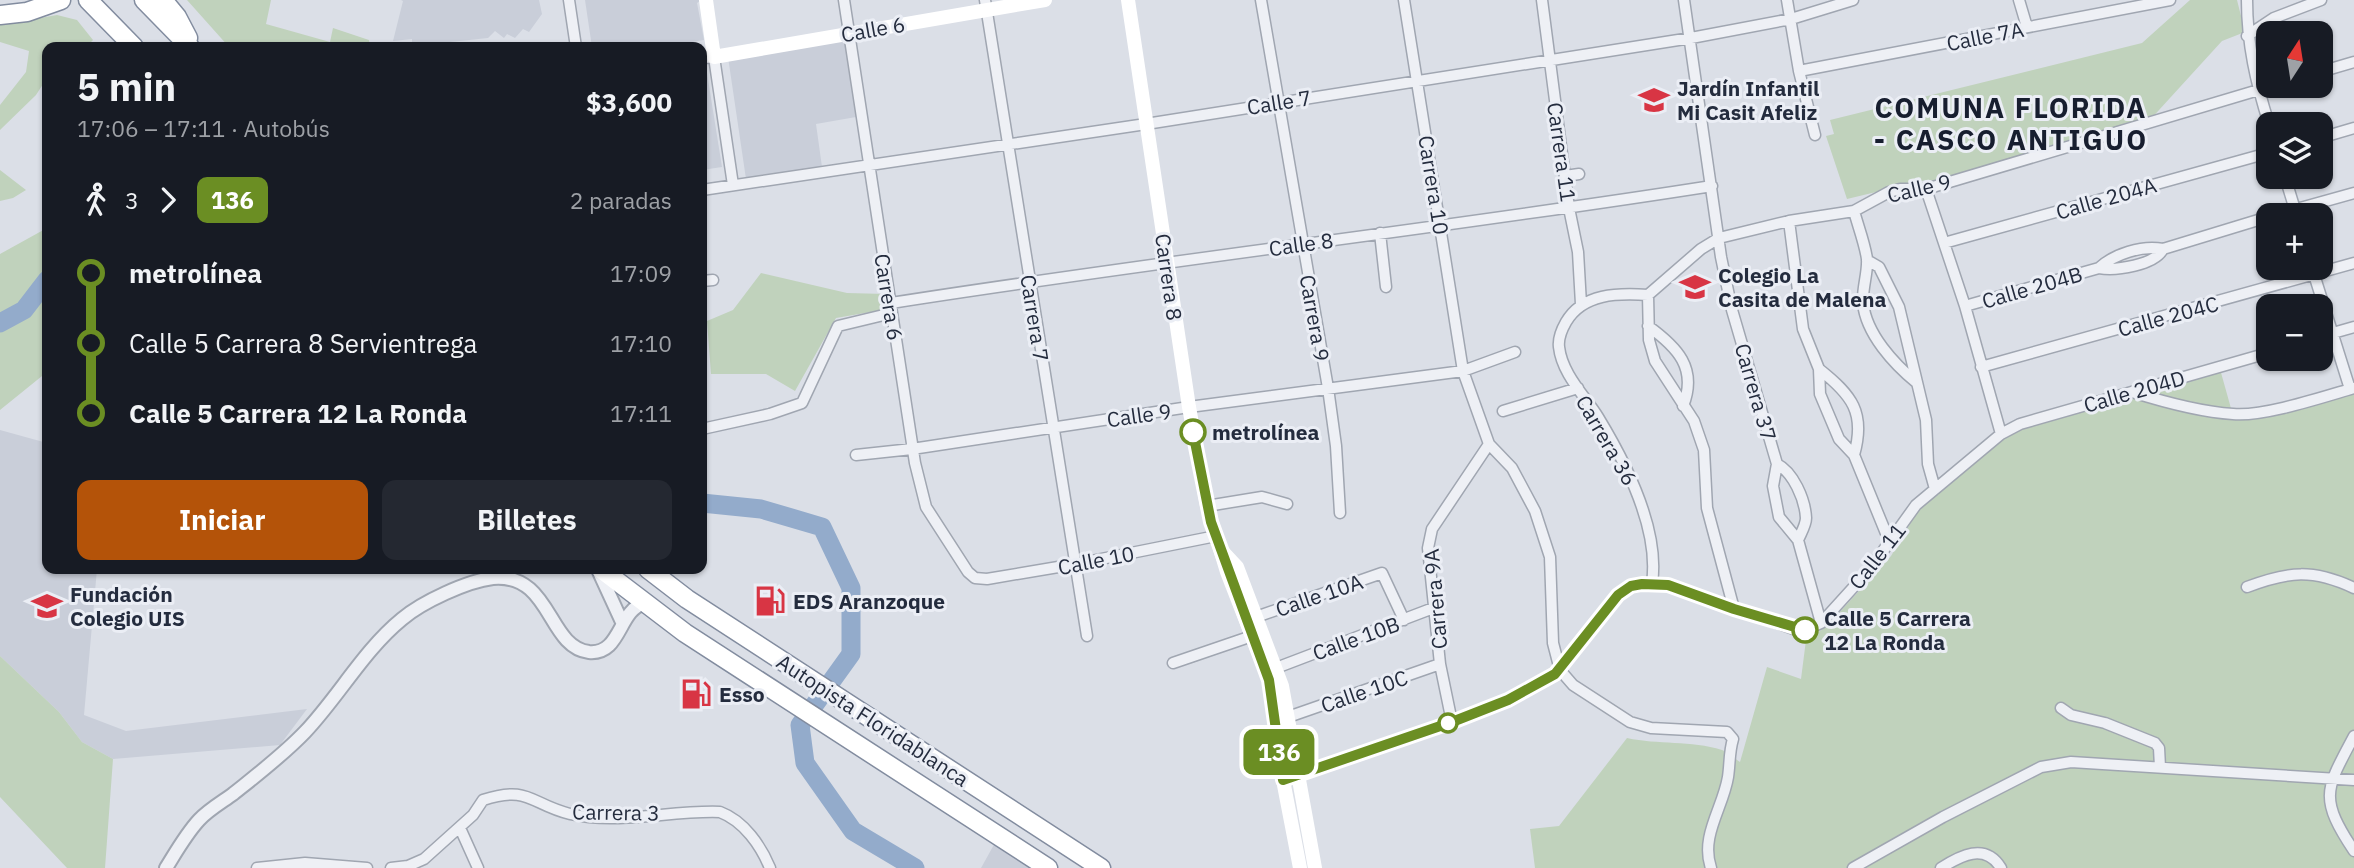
<!DOCTYPE html>
<html lang="es">
<meta charset="utf-8">
<style>
body{margin:0;font-family:"IBM Plex Sans",sans-serif;background:#242831;color:#f1f3f6;height:100vh;display:flex;flex-direction:column;font-size:26px;white-space:nowrap}
*{box-sizing:border-box;margin:0}
p{font-size:23px;color:#9ea1a6}
.icon{flex:none;width:38px;height:38px;fill:none;stroke:currentColor;stroke-width:2;stroke-linecap:round;stroke-linejoin:round}
.map{position:relative;flex:1;overflow:hidden}
.sheet{position:absolute;left:42px;top:42px;width:665px;height:532px;display:flex;flex-direction:column;background:#171b24;border-radius:14px;box-shadow:0 2px 5px #0004}
.sheet>*{flex:none}
.badge{padding:0 14px;border-radius:10px;font-size:24px;line-height:46px}
.needle{width:46px;rotate:12deg}
.buttons{position:absolute;left:2256px;top:21px;display:grid;gap:14px}
.buttons a{display:grid;place-items:center;width:77px;height:77px;border-radius:14px;background:#171b24;box-shadow:0 2px 5px #0004;font-size:35px}
.map>.badge{position:absolute;translate:-50% -50%;box-shadow:0 0 0 4px #fff}
.legs{display:flex;align-items:center;gap:10px;height:77px;padding:0 35px;font-size:23px}
.legs p{margin-inline-start:auto}
.overview{display:flex;align-items:center;justify-content:space-between;height:119px;padding:0 35px}
h1{font-size:38px;font-weight:700;line-height:52px}
.button{display:flex;gap:14px;margin-top:auto;padding:14px 35px}
.button a{flex:1;height:80px;border-radius:14px;background:#b45309;color:#fff;font-size:28px;font-weight:700;line-height:80px;text-align:center}
.button a+a{background:#242831;color:#f1f3f6}
ul{padding:0 35px;list-style:none}
li{display:flex;align-items:center;gap:24px;height:70px;font-size:26px}
li i{display:grid;place-items:center;width:10px;height:100%;margin:0 9px;background:currentColor}
li i::after{content:'';width:18px;height:18px;margin:-9px;border:5px solid;border-radius:50%;background:#171b24}
li p{margin-inline-start:auto}
li:first-child i{background:linear-gradient(#0000 50%,currentColor 0)}
li:last-child i{background:linear-gradient(currentColor 50%,#0000 0)}
.map>svg:first-child{display:block}
.built{fill:#c9ced9}
.green{fill:#c0d2bc}
.lines{fill:none;stroke-linecap:round;stroke-linejoin:round}
.river{stroke:#93abcb;stroke-width:19}
.minor-casing{stroke:#a0a6b1;stroke-width:13}
.tertiary-casing{stroke:#a0a6b1;stroke-width:16}
.trunk-casing{stroke:#828c9f;stroke-width:21}
.minor{stroke:#eef0f5;stroke-width:10}
.tertiary{stroke:#eef0f5;stroke-width:12}
.secondary{stroke:#fff;stroke-width:14}
.trunk{stroke:#fff;stroke-width:18}
.line-1-casing{stroke:#fff;stroke-width:16}
.line-1{stroke:#6b8e23;stroke-width:10}
.stop-1-dot{fill:#fff;stroke:#6b8e23;stroke-width:3.5}
.labels{text-anchor:middle;dominant-baseline:central;stroke-width:6;stroke-linejoin:round;paint-order:stroke}
.street-label{font-size:21px;fill:#242c3e;stroke:#ebeef5}
.poi-label{font-size:21px;font-weight:bold;fill:#242c3e;stroke:#ebeef5;text-anchor:start}
.stop-label{font-size:21px;font-weight:bold;fill:#242c3e;stroke:#ebeef5;text-anchor:start}
.district-label{font-size:28px;font-weight:bold;letter-spacing:2px;fill:#171e2f;stroke:#ebeef5}
</style>
<div class="map">
<svg width="2354" height="868" viewBox="0 0 2354 868">
<rect width="100%" height="100%" fill="#dbdfe7"/>
<path class="built" d="M401,0H539L542,14L529,32L523,29L515,38L507,34L504,38L495,31L488,38L412,46V39L393,41L403,1Z
M585,0H701L697,3L704,40L658,47H592Z
M846,40L856,117L816,124L822,167L746,179L728,57Z
M702,67L707,73L722,167L702,170Z
M0,430L47,443V569H97L84,715L126,731L307,709L280,745L113,759L82,742L59,712L0,656Z
M996,841L1037,868H981Z"/>
<path class="green" d="M187,0H271L266,24L330,42L333,28L369,40L370,47H229Z
M2190,0H2237L2245,32L2222,41L2149,121L1937,181L1926,180L1847,199L1826,136L1834,134L1830,120L2142,43Z
M57,15L77,20L93,40L86,47H47V78L36,95L0,130V105L26,72L29,51L0,42V25Z
M0,170L26,190L13,198L0,201Z
M47,228V372L0,410V254Z
M761,273L847,293L886,294L888,309L836,318L795,391L766,374H711L707,321L733,310Z
M2220,369L2232,412L2258,415L2354,389V868H1535L1530,829L1559,826L1627,738C1658,745 1691,740 1722,750C1728,752 1734,758 1740,762L1767,667L1801,679L1806,640L1826,627L1891,556L1920,507L1935,492L1971,467L2001,438L2017,428Z
M0,656L59,712L82,742L113,759L105,868H67L0,797Z"/>
<g class="lines">
<path class="river" d="M0,323L24,310L47,280
M702,503L761,509L822,527L851,588V654L800,725L805,763L853,831L915,868"/>
<g class="minor-casing">
<path id="minor" d="M569,0L576,47
M844,0L915,463L926,507L968,572L975,578L987,579L1076,564L1216,536
M985,0L1087,636
M1261,0L1328,388L1336,446L1340,513
M1404,0L1463,371L1489,444L1432,529L1428,548L1440,664L1452,722
M1542,0L1569,208L1578,252L1581,304
M1684,0L1721,257L1732,310L1777,464L1773,486L1779,517L1798,540L1821,623
M1787,0L1799,71L1815,135
M2019,0L2027,27
M2247,0C2247,44 2256,83 2269,124
M2247,36L2274,18L2321,0
M702,58L714,57L733,185
M1799,71L2170,0
M2320,72L2354,62
M2320,138L2354,128
M1565,176L1579,174
M2285,177L2296,213
M1926,189L1965,306L2001,434
M702,190L1146,124L1691,38L1791,19L1853,0
M1854,211C1858,226 1865,244 1867,259C1868,273 1862,288 1863,303C1866,334 1894,364 1917,383
M2275,215L2354,193
M1789,221L1803,329L1819,369L1820,394L1839,439L1854,455L1890,543
M1380,233L1386,287
M1944,243L2268,153
M1867,260L1879,267L1899,307L1926,420L1928,464L1935,489
M2099,268C2114,254 2142,245 2163,249L2268,217
M2312,268L2350,389
M702,281L713,280
M1648,295L1649,340L1655,361L1694,421L1704,450L1707,508L1734,609
M891,303C1164,260 1439,229 1712,186
M1965,306L2099,268C2116,271 2155,265 2163,249
M1648,326C1677,347 1698,368 1683,406
M2333,333L2354,327
M1981,367L2354,263
M1819,369C1852,395 1866,413 1854,455
M2132,392C2164,402 2200,412 2233,414C2263,417 2323,397 2354,388
M1503,411L1578,388
M702,429L770,414L802,403L838,326L892,313
M1489,444L1512,468L1535,511L1550,557L1553,643L1560,670L1573,685L1630,722L1651,728L1727,732L1733,739C1729,752 1730,764 1728,777C1723,808 1700,836 1711,868
M856,455L912,449L1189,407L1463,371L1515,352
M1777,464C1793,472 1805,499 1806,518C1806,525 1801,533 1798,540
M1207,506L1262,497L1287,504
M1652,583C1660,529 1626,463 1598,417C1585,396 1562,374 1559,347C1558,339 1562,329 1566,322C1583,293 1618,293 1648,295L1701,249L1719,238L1789,221L1854,211L1889,192L1900,189H1926L2272,86
M2247,587C2289,571 2313,569 2354,588
M1256,617L1382,573L1404,620
M1173,663L1252,636
M1276,668L1436,607
M2061,708L2071,715L2105,723L2155,743L2159,748L2160,767
M1288,717L1440,664
M2354,736C2326,789 2318,797 2354,851
M1293,776L1452,722L1508,700L1555,674L1618,595L1631,586L1642,584L1668,585L1794,629L1805,630L1821,623L1870,569L1916,505L2001,434L2020,424L2268,353
M460,828L478,868
M257,868L305,863L367,868
M391,868L408,866L424,859L473,815L483,800C529,785 530,804 570,814C618,825 671,810 720,812C744,821 761,846 770,868
M1853,868L1943,817L2041,767L2071,762L2354,780
M1941,868C1960,856 1985,842 2001,868"/>
</g>
<g class="tertiary-casing">
<path id="tertiary" d="M599,572L622,622
M166,868C176,852 186,834 199,820C208,810 222,802 233,794C258,774 283,755 305,732C339,696 364,650 402,619C422,602 467,581 493,578C552,573 547,647 589,652C621,655 618,611 644,603"/>
</g>
<g class="trunk-casing">
<path id="trunk" d="M88,0L134,47
M144,0L190,47
M163,0L177,17L188,38
M0,15L27,12L61,0
M601,569L685,633L1048,868
M648,569L687,599L1101,868"/>
</g>
<use href="#minor" class="minor"/>
<use href="#tertiary" class="tertiary"/>
<path class="secondary" d="M706,0L714,57L1045,0
M1128,0L1189,407L1207,506L1227,572L1269,680L1283,780L1300,868
M1223,552L1237,567L1282,686L1315,868"/>
<use href="#trunk" class="trunk"/>
</g>
<g class="lines">
<g class="line-1-casing">
<path id="line-1" d="M1193,432L1211,522L1269,680L1283,780L1452,722L1508,700L1555,674L1618,595L1631,586L1642,584L1668,585L1734,609L1805,630"/>
</g>
<use href="#line-1" class="line-1"/>
</g>
<defs>
<g id="school-bare" transform="scale(2.415)"><path d="M0-5L7-2L0 1L-7-2ZM-4 1L0 2.5L4 1V4Q0 6-4 4Z" fill="#d83544" stroke="#ebeef5" stroke-width="2.5" paint-order="stroke"/></g>
<g id="fuel-bare" transform="scale(2.415)"><path d="M-5.5-6h7V0h2V4h1.3V-2.5L3-4.5l.8-.8L6-3V5H2.5V1h-1V6h-7ZM-4.2-4.7v3.2H.2V-4.7Z" fill="#d83544" stroke="#ebeef5" stroke-width="2.5" paint-order="stroke"/></g>
</defs>
<g fill-rule="evenodd">
<use href="#school-bare" x="1654" y="100"/>
<use href="#school-bare" x="1695" y="287"/>
<use href="#fuel-bare" x="770" y="601"/>
<use href="#school-bare" x="47" y="606"/>
<use href="#fuel-bare" x="696" y="694"/>
</g>
<g class="stop-1-dot">
<circle cx="1193" cy="432" r="12"/>
<circle cx="1805" cy="630" r="12"/>
<circle cx="1448" cy="723" r="9"/>
</g>
<g class="labels">
<g class="street-label">
<text transform="translate(873 29) rotate(-10)">Calle 6</text>
<text transform="translate(1985 36) rotate(-11)">Calle 7A</text>
<text transform="translate(1279 102) rotate(-9)">Calle 7</text>
<text transform="translate(1562 152) rotate(82)">Carrera 11</text>
<text transform="translate(1434 185) rotate(81)">Carrera 10</text>
<text transform="translate(1919 188) rotate(-13)">Calle 9</text>
<text transform="translate(2106 198) rotate(-16)">Calle 204A</text>
<text transform="translate(1301 244) rotate(-8)">Calle 8</text>
<text transform="translate(1169 277) rotate(82)">Carrera 8</text>
<text transform="translate(2032 287) rotate(-16)">Calle 204B</text>
<text transform="translate(889 297) rotate(81)">Carrera 6</text>
<text transform="translate(2168 316) rotate(-15)">Calle 204C</text>
<text transform="translate(1035 318) rotate(81)">Carrera 7</text>
<text transform="translate(1315 318) rotate(80)">Carrera 9</text>
<text transform="translate(2134 391) rotate(-16)">Calle 204D</text>
<text transform="translate(1756 392) rotate(74)">Carrera 37</text>
<text transform="translate(1139 415) rotate(-8)">Calle 9</text>
<text transform="translate(1607 440) rotate(60)">Carrera 36</text>
<text transform="translate(1877 556) rotate(-52)">Calle 11</text>
<text transform="translate(1096 560) rotate(-11)">Calle 10</text>
<text transform="translate(1319 595) rotate(-19)">Calle 10A</text>
<text transform="translate(1435 599) rotate(-95)">Carrera 9A</text>
<text transform="translate(1356 638) rotate(-20)">Calle 10B</text>
<text transform="translate(1364 691) rotate(-19)">Calle 10C</text>
<text transform="translate(873 720) rotate(33)">Autopista Floridablanca</text>
<text transform="translate(616 812) rotate(1)">Carrera 3</text>
</g>
<g class="poi-label">
<text x="1677" y="88">Jardín Infantil<tspan x="1677" dy="24">Mi Casit Afeliz</tspan></text>
<text x="1718" y="275">Colegio La<tspan x="1718" dy="24">Casita de Malena</tspan></text>
<text x="70" y="594">Fundación<tspan x="70" dy="24">Colegio UIS</tspan></text>
<text x="793" y="601">EDS Aranzoque</text>
<text x="719" y="694">Esso</text>
</g>
<g class="stop-label">
<text x="1212" y="432">metrolínea</text>
<text x="1824" y="618">Calle 5 Carrera<tspan x="1824" dy="24">12 La Ronda</tspan></text>
</g>
<g class="district-label">
<text x="2011" y="107">COMUNA FLORIDA<tspan x="2011" dy="32">- CASCO ANTIGUO</tspan></text>
</g>
</g>
</svg>
<div class="buttons">
<a><svg class="needle" viewBox="-14 -14 28 28"><path d="M0-13l5 13h-10z" fill="#e53935"/><path d="M0 13l5-13h-10z" fill="#9ea1a6"/></svg></a>
<a><svg class="icon" aria-label="layers" viewBox="0 0 24 24"><path d="M12 4l9 5-9 5-9-5zM3 14l9 5 9-5"/></svg></a>
<a>+</a>
<a>−</a>
</div>
<b class="badge" style="left:1279px;top:752px;background:#6b8e23;color:#fff">136</b>
<section class="sheet">
<div class="overview"><div><h1>5 min</h1><p>17:06 – 17:11 · Autobús</p></div><b>$3,600</b></div>
<div class="legs"><svg class="icon" aria-label="walk" viewBox="0 0 24 24"><circle cx="13" cy="4" r="2"/><path d="M13 8l-2 6 4 7M11 14l-3 7M7 12l3-4h3l4 4"/></svg>3<svg class="icon" aria-label="forward" viewBox="0 0 24 24"><path d="M9 5l7 7-7 7"/></svg><b class="badge" style="background:#6b8e23;color:#fff">136</b><p>2 paradas</p></div>
<ul>
<li><i style="color:#6b8e23"></i><b>metrolínea</b><p>17:09</p></li>
<li><i style="color:#6b8e23"></i><span>Calle 5 Carrera 8 Servientrega</span><p>17:10</p></li>
<li><i style="color:#6b8e23"></i><b>Calle 5 Carrera 12 La Ronda</b><p>17:11</p></li>
</ul>
<div class="button"><a>Iniciar</a><a>Billetes</a></div>
</section>
</div>
